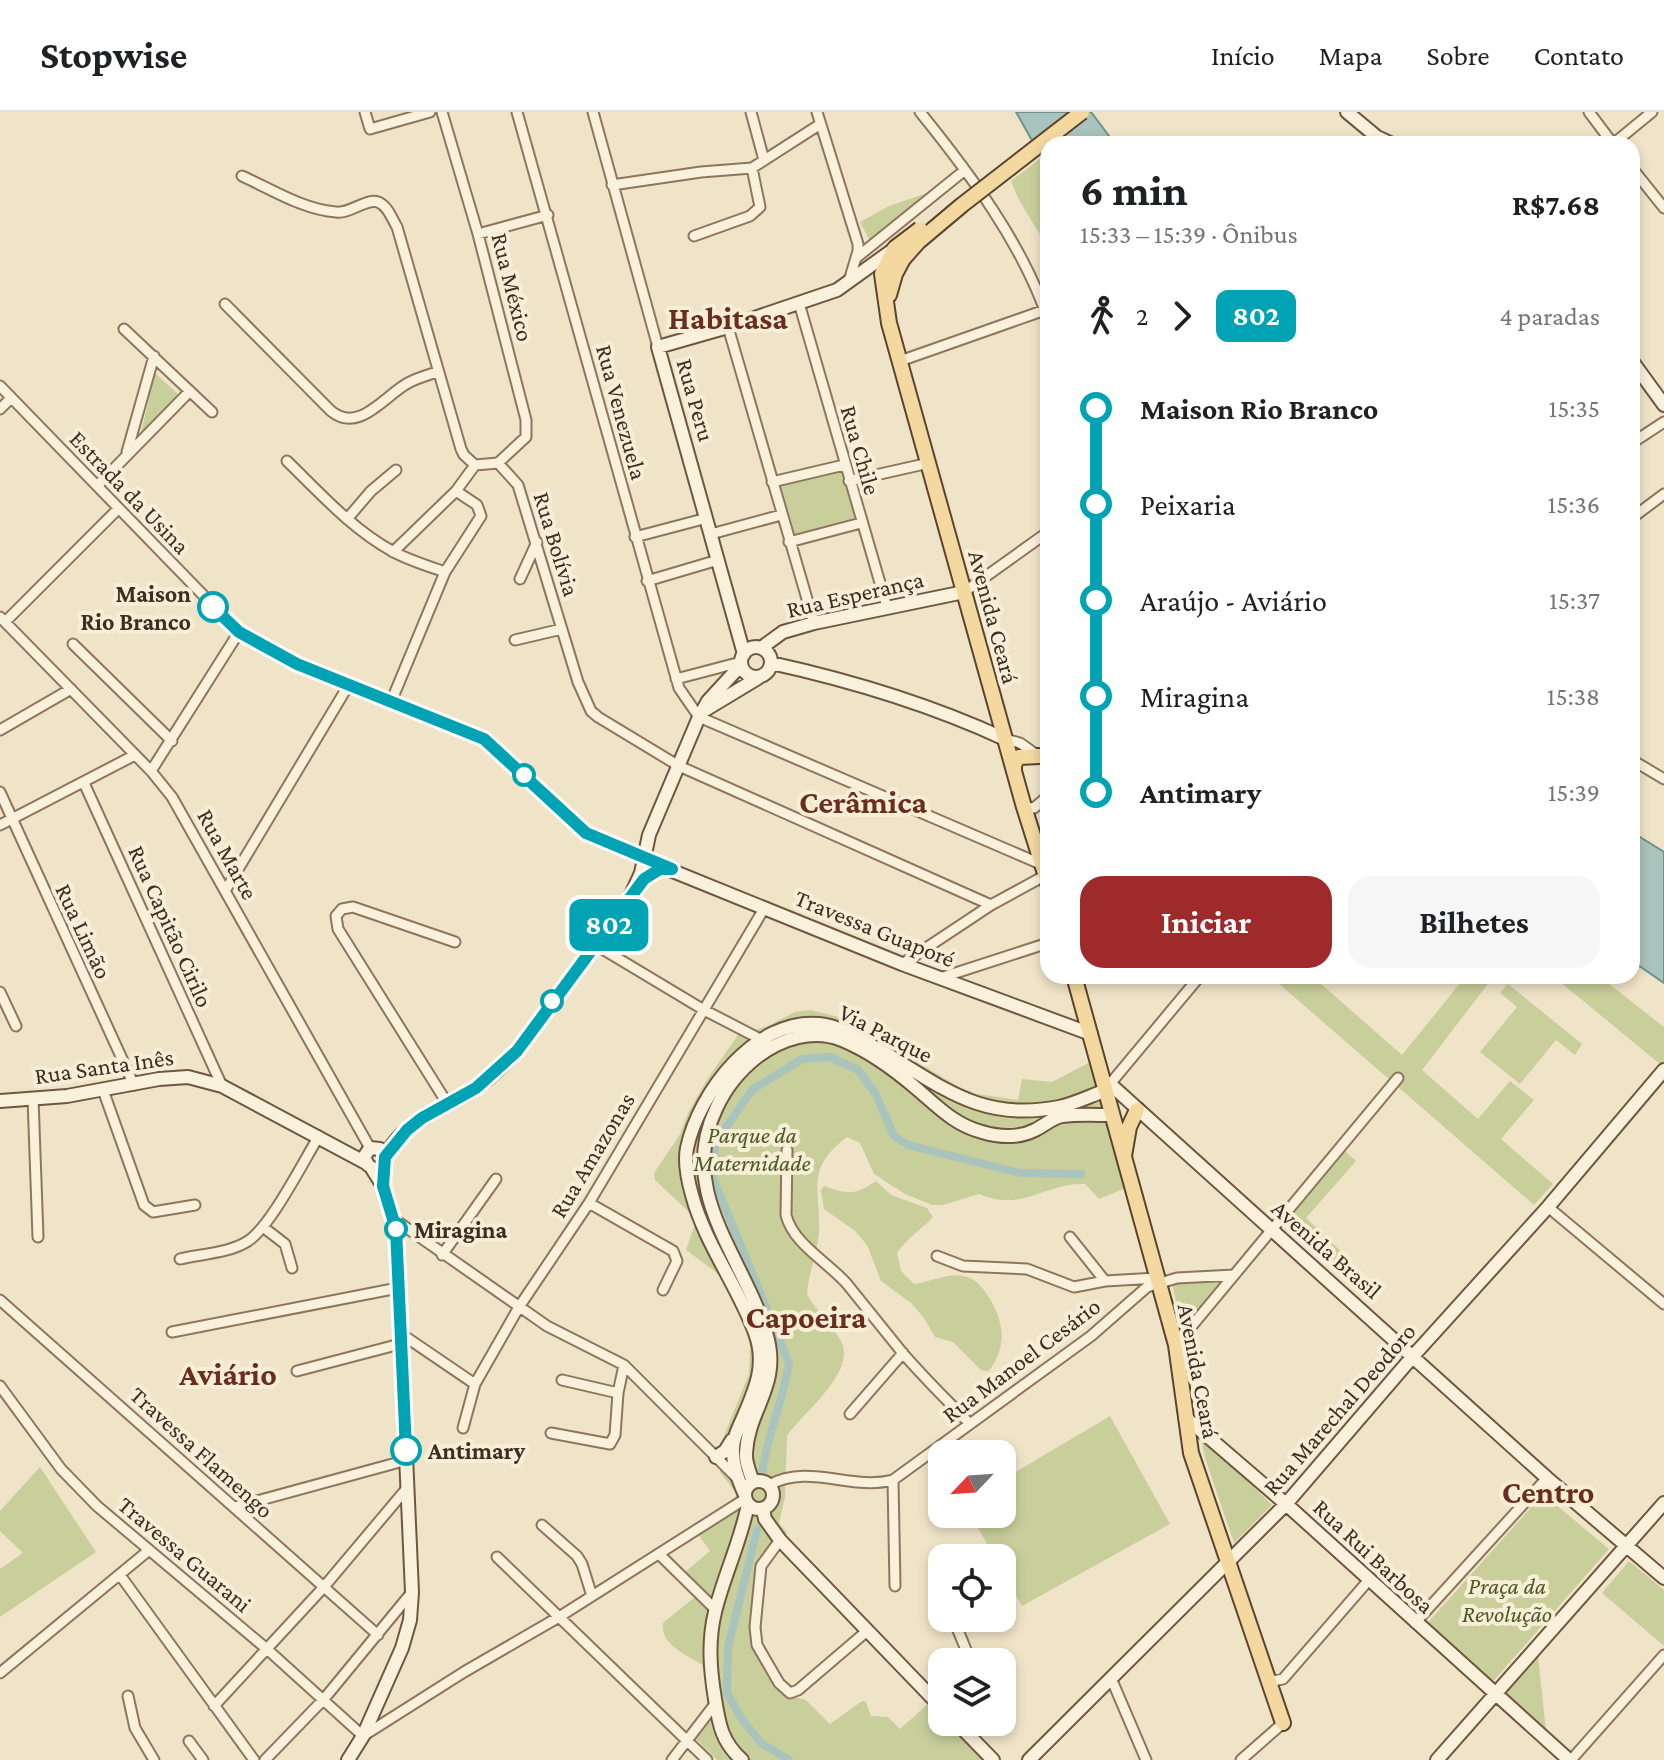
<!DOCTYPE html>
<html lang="pt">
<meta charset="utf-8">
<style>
body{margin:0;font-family:"Crimson Pro",serif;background:#f6f6f6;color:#202124;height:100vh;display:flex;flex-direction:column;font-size:30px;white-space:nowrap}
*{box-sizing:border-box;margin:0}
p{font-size:26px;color:#757577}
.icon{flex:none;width:44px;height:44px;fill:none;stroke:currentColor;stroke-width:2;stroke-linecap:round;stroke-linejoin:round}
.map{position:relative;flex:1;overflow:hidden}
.panel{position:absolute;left:1040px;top:24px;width:600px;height:848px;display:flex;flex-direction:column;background:#fff;border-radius:24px;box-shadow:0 4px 12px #0003}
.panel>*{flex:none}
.badge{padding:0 16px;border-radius:12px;font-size:28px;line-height:52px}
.needle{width:52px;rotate:245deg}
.fabs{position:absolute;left:928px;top:1328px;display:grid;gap:16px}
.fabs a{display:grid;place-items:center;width:88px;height:88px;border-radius:16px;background:#fff;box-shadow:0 4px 12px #0003;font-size:40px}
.map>.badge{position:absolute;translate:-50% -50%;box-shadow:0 0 0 4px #fff}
.legs{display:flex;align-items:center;gap:12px;height:88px;padding:0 40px;font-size:26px}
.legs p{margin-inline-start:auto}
.summary{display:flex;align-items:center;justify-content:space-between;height:136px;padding:0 40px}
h1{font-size:44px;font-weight:700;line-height:60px}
.cta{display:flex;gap:16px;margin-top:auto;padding:16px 40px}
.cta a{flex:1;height:92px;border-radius:24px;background:#9e2a2b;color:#fff;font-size:32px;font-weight:700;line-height:92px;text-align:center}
.cta a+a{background:#f6f6f6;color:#202124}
ul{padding:0 40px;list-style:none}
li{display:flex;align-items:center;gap:28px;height:96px;font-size:30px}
li i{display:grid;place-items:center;width:12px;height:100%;margin:0 10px;background:currentColor}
li i::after{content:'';width:20px;height:20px;margin:-10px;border:6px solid;border-radius:50%;background:#fff}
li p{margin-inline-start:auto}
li:first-child i{background:linear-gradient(#0000 50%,currentColor 0)}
li:last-child i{background:linear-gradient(currentColor 50%,#0000 0)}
header{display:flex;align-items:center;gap:48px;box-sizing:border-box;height:112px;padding:0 40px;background:#fff;border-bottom:2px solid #e0e0e0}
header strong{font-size:38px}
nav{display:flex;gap:44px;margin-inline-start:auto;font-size:28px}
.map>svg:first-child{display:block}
.green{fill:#c9cf9b}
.water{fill:#a9c4bc;stroke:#6f938a;stroke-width:2}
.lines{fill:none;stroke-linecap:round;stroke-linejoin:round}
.canal{stroke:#a9c4bc;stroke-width:8}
.street-casing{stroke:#8d765c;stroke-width:13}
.secondary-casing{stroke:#6f573f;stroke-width:16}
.primary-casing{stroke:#5b4430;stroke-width:18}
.street{stroke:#faf1dc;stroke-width:9}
.secondary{stroke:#faf1dc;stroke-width:12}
.primary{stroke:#f3d9a0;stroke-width:14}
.primary-bridge-casing{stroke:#5b4430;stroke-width:18;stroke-linecap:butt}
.primary-bridge{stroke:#f3d9a0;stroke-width:14}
.line-1-casing{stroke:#fff;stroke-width:18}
.line-1{stroke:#00a3b4;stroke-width:12}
.stop-1-dot{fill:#fff;stroke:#00a3b4;stroke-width:4}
.labels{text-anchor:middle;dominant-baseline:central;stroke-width:8;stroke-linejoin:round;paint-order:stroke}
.street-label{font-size:24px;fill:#3d2e20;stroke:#f7eed8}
.stop-label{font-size:24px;font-weight:bold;fill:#3d2e20;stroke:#f7eed8;text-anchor:start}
.park-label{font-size:24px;font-style:italic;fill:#4d5a26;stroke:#f7eed8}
.district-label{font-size:32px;font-weight:bold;fill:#6b2e1e;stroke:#f7eed8}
</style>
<header>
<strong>Stopwise</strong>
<nav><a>Início</a><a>Mapa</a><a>Sobre</a><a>Contato</a></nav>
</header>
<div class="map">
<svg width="1664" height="1648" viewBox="0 0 1664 1648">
<rect width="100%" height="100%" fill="#f0e4c8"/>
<path class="green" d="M1042,45L1048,57V137C1036,113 1020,95 1011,69Z
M927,81L870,129L860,110L889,94Z
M155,261L178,282L140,325Z
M842,355L857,405L795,422L780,370Z
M1270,864H1312L1402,943L1466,864H1494L1422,958L1478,1007L1510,969L1534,988L1501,1027L1553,1072L1534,1093Z
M1553,864H1599L1664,915V949L1661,953Z
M1508,872L1582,932L1575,943L1556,928L1520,972L1480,940L1517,895L1500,881Z
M810,898L835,904L854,912L959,975L977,982L1018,988L1022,967L1052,970L1094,948L1105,1003L1126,1076L1099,1087L1085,1072C1046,1070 1022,1101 979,1082L943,1093H932L905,1082L874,1062L860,1031L847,1025C804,1058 821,1076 819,1121C817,1142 808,1162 807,1183C817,1199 832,1213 841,1229C858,1260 801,1302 787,1324L785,1385L779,1411L788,1422L776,1429L755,1480L750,1513L752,1529L758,1542L788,1583L806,1588L830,1612L862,1589L866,1590L871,1604L888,1605L900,1617L928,1592L942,1605V1610H948L987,1648H717L695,1626L702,1613L709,1588L704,1554C688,1543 660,1534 663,1511L695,1485L685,1460L710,1439L698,1422L735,1397L736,1381L720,1360L719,1336L749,1262L750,1235L745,1210L721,1164L686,1138L695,1112L692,1103L655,1068L654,1061L679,1024L689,999L708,966L738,923L768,914L795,900Z
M1345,1039L1356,1049L1306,1106L1345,1143L1334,1157L1282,1110Z
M876,1069L891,1083L927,1096L933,1105C921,1118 907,1126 897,1141L901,1159L914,1172C932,1170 952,1158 970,1166C979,1170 986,1180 991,1189C1005,1213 1006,1236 989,1259L981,1258L953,1230L935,1225L924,1206L911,1191L881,1169L867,1133L855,1119L824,1097L821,1078L824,1074C847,1082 855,1084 876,1069Z
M1224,1169L1184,1222L1172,1172Z
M1110,1304L1170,1412L1022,1494L1002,1459V1446H995L970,1402H1002V1368Z
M1200,1322L1272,1393L1234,1431L1206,1349Z
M40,1355L96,1440L0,1505V1457L23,1441L0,1419V1399Z
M1543,1382L1609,1437L1489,1574L1424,1515Z
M1629,1449L1664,1478V1534L1602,1481Z
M1537,1535L1547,1628L1500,1584Z"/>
<path class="water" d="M1016,0H1091L1115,32H1048V57Z
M1632,720L1664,740V871L1632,849Z"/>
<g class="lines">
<path class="canal" d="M762,1362C767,1323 783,1289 789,1251L713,1066L715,1031L752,978L802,947L830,945L858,958L875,981L894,1024L908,1033L1020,1061L1081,1062
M757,1418L728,1535L727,1581L741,1606L761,1631L789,1648"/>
<g class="street-casing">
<path id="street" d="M365,0L370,17L430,0
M442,0L478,122L526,308V325L498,351
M517,0L679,576L699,605L1043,753
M593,0L658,235
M751,0L764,48
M817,0L858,132V139L849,169
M920,0C970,62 1022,131 1048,207
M1589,0L1613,32
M1613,32L1652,0
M1632,56L1664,96
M242,64C271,77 304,98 336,100C350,102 366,86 378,90C388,94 392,107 397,115L461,337L464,343L475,353L498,351L518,373L578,570L591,599L598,605L679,654L991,793
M612,73L701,60L752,56L819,13
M478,122L548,103
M694,124L750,104L760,95L752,56
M856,146L965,58
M799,191L887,495
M225,192L331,299C359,322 384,284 408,271C417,266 428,263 437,260
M728,215L814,511
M124,217L212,300
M900,249L1045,198
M0,274L239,520L297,552L484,627L586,721L643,747
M0,297L11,286
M1632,331L1664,310
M127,340L154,244
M287,349C320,381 352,417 392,439C408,448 428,454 445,460
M849,369L929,351
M772,370L844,353
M97,374L190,279
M1632,406L1664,382
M347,407L371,379L396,358
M711,422L781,403
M635,425L707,406
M789,430L861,411
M393,440L456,379L475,353
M520,467L537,430
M647,469L718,448
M964,480L1048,420
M0,505L151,659L172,685L370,1036
M5,510L118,397
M515,528L562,517
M73,532L172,629
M676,567L741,550
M391,590L445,460L481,404L477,393L456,379
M0,618L71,577
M1005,627L1020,631L1048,651
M1632,648L1664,667
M151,659L239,520
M84,671L222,974
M0,680L134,973
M1024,695L1034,696L1048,684
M0,713L135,643
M225,779L348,574
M594,832L704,898L766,930
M902,852L991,793L1046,763
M940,866L1048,831
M0,880L16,914
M1110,972L1200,864
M103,978L144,1093L153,1100L195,1093
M33,986L38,1125
M447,991L338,817L336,804L342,797L353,795L455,830
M787,1038L786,1103C793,1132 828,1150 847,1172C865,1194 883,1217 901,1239C922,1264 946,1287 969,1311
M589,1091L673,1139L677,1149L663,1178
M1548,1095L1664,1192
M394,1107L547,1214L624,1253L737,1366
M263,1115L285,1132L292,1156
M1070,1125L1105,1169
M442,1143L496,1067
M937,1144L963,1154L1027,1157L1074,1175L1105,1169L1157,1166
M180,1147C201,1142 230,1141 248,1129C271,1114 303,1050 319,1024
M0,1188L378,1523
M172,1220L398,1176
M400,1221L475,1272
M1176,1233L1398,966
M297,1259L400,1232
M562,1268L618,1281
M0,1274L61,1357L97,1394L268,1538L363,1624L464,1560L559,1505L745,1387
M850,1302L903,1241
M463,1316L475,1272L519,1195L589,1091L765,795
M551,1321L610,1332L615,1323L618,1281L624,1253
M893,1368L895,1474
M769,1373C810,1351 851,1379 893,1368L1091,1224L1147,1175L1177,1166L1234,1163
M235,1395L407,1348
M542,1413L577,1444L582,1452L592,1484
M780,1428L761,1454L755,1515L757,1533L779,1571L790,1581L798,1578L867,1519
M659,1442L716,1498
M497,1445L707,1648
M120,1463L254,1648
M953,1506L971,1550
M1415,1511L1547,1366
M0,1561L148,1439
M1267,1563L1273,1569L1283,1567L1368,1469
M1111,1566L1146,1648
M128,1584L135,1616L154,1648
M214,1594L323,1476L408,1375
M189,1629L203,1648
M265,1648L324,1587L412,1480
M672,1648L715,1592
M1241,1648L1283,1611
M1571,1648L1664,1543"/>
</g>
<g class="secondary-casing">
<path id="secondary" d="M1347,0L1377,25L1392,32
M1632,249L1664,293
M741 550a15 15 0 1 1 30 0a15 15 0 1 1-30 0Z
M761,536L783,520L814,511L964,480
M744,542L658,235L728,215L837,178L894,137
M771,551C853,569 929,592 1005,627
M705,598L758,566
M643,747L902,852L1091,922
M1104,971L1110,972L1547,1366L1664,1466
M0,989L67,984L159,967L188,965L222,974L366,1051
M368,1053L364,1045L370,1036L380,1037L385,1045
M383,1074C383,1066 381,1057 384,1049C396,1012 446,996 475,977C490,966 504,953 517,939L629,787L641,761L649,723L699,605L708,589L741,553
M1185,1305L1286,1392L1569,1648
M716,1345L725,1339L732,1328
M745 1383a14 14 0 1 1 28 0a14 14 0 1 1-28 0Z
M753,1370C750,1361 745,1350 746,1341C748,1297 781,1274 767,1224C745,1146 676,1081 716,997C725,977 739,959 757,945C781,927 813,916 842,928C869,939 895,958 917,977C938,995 955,1013 982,1020C999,1025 1019,1026 1035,1018C1045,1013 1052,1006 1062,1004C1078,1002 1095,1003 1111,1003
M745,1383C738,1368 732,1352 733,1336C733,1326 738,1317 742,1308C755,1278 767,1253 755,1221C738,1174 705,1132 692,1083C688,1069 684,1051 687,1036C699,980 756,906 819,912C842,914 865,930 885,941C945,977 983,1010 1059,995C1074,992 1090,984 1104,979
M763,1397L765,1407L780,1428L942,1596
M956,1610L993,1648
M348,1648L363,1624L402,1536L410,1508L412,1480L396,1117L383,1074L371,1055
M742,1648C722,1630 719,1613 715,1587C710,1557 708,1529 715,1500C724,1463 741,1429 748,1392
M1029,1648L1286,1392L1414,1243L1548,1095L1664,958
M1437,1648L1664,1391"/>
</g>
<g class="primary-casing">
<path id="primary" d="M895,136L882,162L889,211L1024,695L1048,771
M889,183L895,162L903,147
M1014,658V652L1019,645L1039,644
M1074,864L1176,1233L1191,1341L1283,1611
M1124,1044L1129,1015L1137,998"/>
</g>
<use href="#street" class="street"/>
<use href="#secondary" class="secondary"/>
<use href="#primary" class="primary"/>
<g class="primary-bridge-casing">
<path id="primary-bridge" d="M895,136L920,117
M903,147L918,130L962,93L1082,0"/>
</g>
<use href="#primary-bridge" class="primary-bridge"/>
</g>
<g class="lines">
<g class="line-1-casing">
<path id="line-1" d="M213,495L239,520L297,552L484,627L586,721L672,757H660L644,767L517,939L476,976L422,1006L407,1018L385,1045L383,1074L396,1117L406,1338"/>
</g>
<use href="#line-1" class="line-1"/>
</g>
<g class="stop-1-dot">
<circle cx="213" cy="495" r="14"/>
<circle cx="524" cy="663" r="10"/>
<circle cx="552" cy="889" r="10"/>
<circle cx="396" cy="1117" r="10"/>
<circle cx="406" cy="1338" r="14"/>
</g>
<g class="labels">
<g class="street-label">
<text transform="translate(513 175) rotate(76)">Rua México</text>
<text transform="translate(696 288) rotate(74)">Rua Peru</text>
<text transform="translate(622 300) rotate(75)">Rua Venezuela</text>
<text transform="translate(861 338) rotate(74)">Rua Chile</text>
<text transform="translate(130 380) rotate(46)">Estrada da Usina</text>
<text transform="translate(557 432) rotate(73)">Rua Bolívia</text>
<text transform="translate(855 482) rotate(-13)">Rua Esperança</text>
<text transform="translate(994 505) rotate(75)">Avenida Ceará</text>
<text transform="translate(228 742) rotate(61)">Rua Marte</text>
<text transform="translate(171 814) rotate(66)">Rua Capitão Cirilo</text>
<text transform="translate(875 816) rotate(22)">Travessa Guaporé</text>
<text transform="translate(84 819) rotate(65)">Rua Limão</text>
<text transform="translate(886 921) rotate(27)">Via Parque</text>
<text transform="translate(104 954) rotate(-8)">Rua Santa Inês</text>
<text transform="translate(592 1043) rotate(-59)">Rua Amazonas</text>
<text transform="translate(1327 1137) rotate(41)">Avenida Brasil</text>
<text transform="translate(1021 1248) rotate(-37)">Rua Manoel Cesário</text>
<text transform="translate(1199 1259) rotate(79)">Avenida Ceará</text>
<text transform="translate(1339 1297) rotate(-49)">Rua Marechal Deodoro</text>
<text transform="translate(202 1340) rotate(42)">Travessa Flamengo</text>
<text transform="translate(185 1442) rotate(40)">Travessa Guarani</text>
<text transform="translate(1374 1444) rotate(43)">Rua Rui Barbosa</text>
</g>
<g class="stop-label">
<text x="191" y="481" text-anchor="end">Maison<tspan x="191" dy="28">Rio Branco</tspan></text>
<text x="414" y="1117">Miragina</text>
<text x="428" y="1338">Antimary</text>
</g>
<g class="park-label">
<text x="752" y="1022">Parque da<tspan x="752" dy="28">Maternidade</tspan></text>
<text x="1507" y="1473">Praça da<tspan x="1507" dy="28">Revolução</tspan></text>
</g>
<g class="district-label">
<text x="728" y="206">Habitasa</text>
<text x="863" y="690">Cerâmica</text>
<text x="806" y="1205">Capoeira</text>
<text x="228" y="1262">Aviário</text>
<text x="1548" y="1380">Centro</text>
</g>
</g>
</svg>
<div class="fabs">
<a><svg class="needle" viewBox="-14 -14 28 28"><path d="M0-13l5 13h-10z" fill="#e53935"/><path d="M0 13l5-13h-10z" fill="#757577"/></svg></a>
<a><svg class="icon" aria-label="locate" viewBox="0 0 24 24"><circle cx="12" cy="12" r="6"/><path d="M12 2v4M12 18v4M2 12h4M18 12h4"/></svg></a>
<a><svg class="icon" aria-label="layers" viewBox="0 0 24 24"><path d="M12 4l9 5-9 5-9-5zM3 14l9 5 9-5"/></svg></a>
</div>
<b class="badge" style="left:609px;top:813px;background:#00a3b4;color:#fff">802</b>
<section class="panel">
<div class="summary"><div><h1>6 min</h1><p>15:33 – 15:39 · Ônibus</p></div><b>R$7.68</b></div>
<div class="legs"><svg class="icon" aria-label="walk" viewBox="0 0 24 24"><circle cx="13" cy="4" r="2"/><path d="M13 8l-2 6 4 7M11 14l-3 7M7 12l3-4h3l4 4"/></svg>2<svg class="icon" aria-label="forward" viewBox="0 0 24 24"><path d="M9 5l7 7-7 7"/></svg><b class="badge" style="background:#00a3b4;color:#fff">802</b><p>4 paradas</p></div>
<ul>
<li><i style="color:#00a3b4"></i><b>Maison Rio Branco</b><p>15:35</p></li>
<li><i style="color:#00a3b4"></i><span>Peixaria</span><p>15:36</p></li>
<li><i style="color:#00a3b4"></i><span>Araújo - Aviário</span><p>15:37</p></li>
<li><i style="color:#00a3b4"></i><span>Miragina</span><p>15:38</p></li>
<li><i style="color:#00a3b4"></i><b>Antimary</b><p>15:39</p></li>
</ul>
<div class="cta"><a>Iniciar</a><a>Bilhetes</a></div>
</section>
</div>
